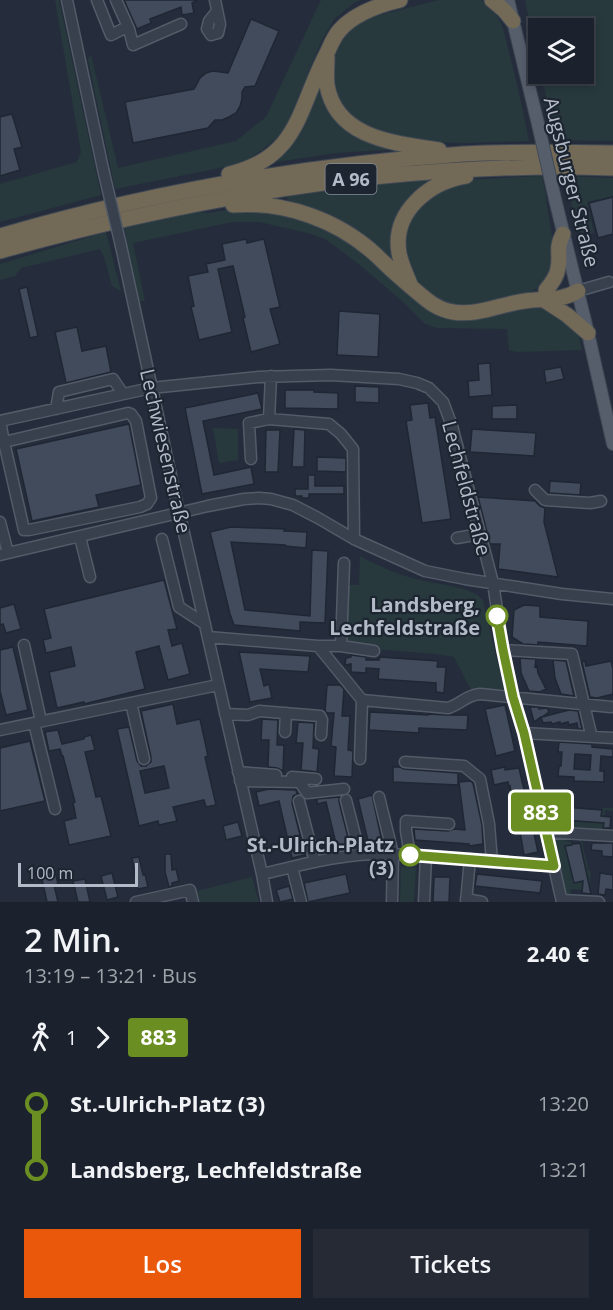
<!DOCTYPE html>
<html lang="de">
<meta charset="utf-8">
<style>
body{margin:0;font-family:"Open Sans",sans-serif;background:#252a35;color:#f1f3f6;height:100vh;display:flex;flex-direction:column;font-size:22px;white-space:nowrap}
*{box-sizing:border-box;margin:0}
p{font-size:20px;color:#a0a4aa}
.icon{flex:none;width:33px;height:33px;fill:none;stroke:currentColor;stroke-width:2;stroke-linecap:round;stroke-linejoin:round}
.map{position:relative;height:902px;overflow:hidden}
.details{display:flex;flex-direction:column;background:#1c222d;flex:1}
.details>*{flex:none}
.badge{padding:0 12px;border-radius:4px;font-size:21px;line-height:39px}
.buttons{position:absolute;left:528px;top:18px;display:grid;gap:12px}
.buttons a{display:grid;place-items:center;width:66px;height:66px;border-radius:0px;background:#1c222d;box-shadow:0 3px 9px #0003,0 0 0 2px #3a3f49;font-size:30px}
.scale{position:absolute;left:18px;bottom:15px;width:120px;box-sizing:border-box;padding-left:6px;border:3px solid #b4bbc8;border-top:0;font-size:16px;line-height:21px;white-space:nowrap;color:#b4bbc8;-webkit-text-stroke:4px #1d2531;paint-order:stroke}
.map>.badge{position:absolute;translate:-50% -50%;box-shadow:0 0 0 3px #fff}
.legs{display:flex;align-items:center;gap:9px;height:66px;padding:0 24px;font-size:20px}
.legs p{margin-inline-start:auto}
.overview{display:flex;align-items:center;justify-content:space-between;height:102px;padding:0 24px}
h1{font-size:33px;font-weight:600;line-height:45px}
.button{display:flex;gap:12px;margin-top:auto;padding:12px 24px}
.button a{flex:1;height:69px;border-radius:0px;background:#ea580c;color:#fff;font-size:24px;font-weight:600;line-height:69px;text-align:center}
.button a+a{background:#252a35;color:#f1f3f6}
ul{padding:0 24px;list-style:none}
li{display:flex;align-items:center;gap:21px;height:66px;font-size:22px}
li i{display:grid;place-items:center;width:9px;height:100%;margin:0 8px;background:currentColor}
li i::after{content:'';width:15px;height:15px;margin:-8px;border:4px solid;border-radius:50%;background:#1c222d}
li p{margin-inline-start:auto}
li:first-child i{background:linear-gradient(#0000 50%,currentColor 0)}
li:last-child i{background:linear-gradient(currentColor 50%,#0000 0)}
.map>svg:first-child{display:block}
.green{fill:#27393d}
.building{fill:#414b5b;stroke:#1f2734;stroke-width:1.5;fill-rule:evenodd}
.lines{fill:none;stroke-linecap:round;stroke-linejoin:round}
.minor-casing{stroke:#535b68;stroke-width:13}
.major-casing{stroke:#414956;stroke-width:14}
.highway-casing{stroke:#404855;stroke-width:17}
.minor{stroke:#383f4d;stroke-width:10}
.major{stroke:#565e6c;stroke-width:12}
.highway{stroke:#726956;stroke-width:15}
.minor-bridge-casing{stroke:#535b68;stroke-width:13;stroke-linecap:butt}
.major-bridge-casing{stroke:#414956;stroke-width:14;stroke-linecap:butt}
.minor-bridge{stroke:#383f4d;stroke-width:10}
.major-bridge{stroke:#565e6c;stroke-width:12}
.line-1-casing{stroke:#fff;stroke-width:14}
.line-1{stroke:#6b8e23;stroke-width:9}
.stop-1-dot{fill:#fff;stroke:#6b8e23;stroke-width:3}
.labels{text-anchor:middle;dominant-baseline:central;stroke-width:4.5;stroke-linejoin:round;paint-order:stroke}
.shield{fill:#1d2531;stroke:#878e9b;stroke-width:1.5}
.shield-label{font-size:18px;font-weight:bold;fill:#b4bbc8}
.street-label{font-size:20px;fill:#b4bbc8;stroke:#1d2531}
.stop-label{font-size:20px;font-weight:bold;fill:#b4bbc8;stroke:#1d2531;text-anchor:end}
</style>
<div class="map">
<svg width="613" height="902" viewBox="0 0 613 902">
<rect width="100%" height="100%" fill="#252d3c"/>
<path class="green" d="M55,0H59L101,195L0,222V184L77,162L81,152Z
M321,0H361L354,3L334,19L321,42L310,68L293,114L282,133L262,150L244,162L210,170L115,189L88,59L91,55L118,168L236,141L266,117Z
M439,0H481C487,3 492,7 495,12C503,24 506,39 509,53C517,82 523,111 529,141L467,143L421,142L393,138L356,123L334,95L333,55L338,45L355,25L368,18Z
M525,0H613V141L556,140L541,74H584V28H538V62Z
M317,78L325,99L401,149L336,153L269,163Z
M542,176L545,190L548,213L556,260L543,284L528,294L476,305L462,306L440,302L413,280L408,270L404,229L417,205L461,180Z
M563,176L613,178V196L587,202L594,233L581,236Z
M430,179L431,182L408,201L397,265L290,205L286,196Z
M240,208L264,209L332,228L414,295L486,317L543,306L572,322L579,336L582,350L517,352L509,350L507,329L438,328L425,324L400,299L355,261L325,239L308,233L259,222H232L133,243L145,301H139L124,228L191,211L209,213Z
M106,232L121,291L112,286L104,257L100,249L21,268L15,276L0,280V264Z
M213,428L238,429V460L219,463Z
M360,556C378,566 397,574 416,579C434,584 471,586 483,600L496,657L506,692H472L454,657L437,654L374,649L344,645L345,585H359Z
M545,803L565,805L564,820L601,823L602,808H613V811L605,810L603,833L553,828L550,826Z
M562,835L564,840L573,843L572,845L565,847L574,883L580,882L582,883L588,880L578,836L581,838L589,871H591L590,883H582V890L571,889L570,897L566,895L553,838L555,837Z
M401,867L416,868L414,902H400Z
M252,877L259,902H200L197,891Z"/>
<path class="building" d="M124,0H198L192,3L194,13L182,15L181,7L150,19L151,23L137,29Z
M251,19L279,31L255,86L245,87L242,92V99L240,106L236,113L229,117L222,120H215L208,128L133,143L125,102L194,89L200,78L206,73L213,71L228,73Z
M12,114L22,147L14,149L20,170L0,176V117Z
M613,197V234L598,238L589,203Z
M246,239L247,243L264,239L280,307L270,309L280,344L251,352L243,318L245,317L233,266L218,269L232,332L199,340L191,307L194,306L188,276L208,272L206,264L225,260L222,244Z
M27,287L38,336L30,338L19,289Z
M339,311L380,314L378,357L337,355Z
M77,327L82,351L106,346L111,372L66,383L55,332Z
M490,363L492,395L469,397L468,381L479,380L478,364Z
M561,367L564,379L546,383L544,370Z
M355,386L379,387V403L355,402Z
M285,390H314V392L338,393V409L285,408Z
M258,393L262,409L203,421L214,475L251,467L254,484L202,494L185,408Z
M428,403L430,418L435,417L451,519L422,523L406,421L412,420L410,405Z
M517,405V419H492V406Z
M129,424L141,485L96,495L99,507L32,521L16,449Z
M294,429L305,430L304,467H292Z
M472,429L536,433L534,456L470,452Z
M266,430H280L278,472H265Z
M317,457L346,458V472L317,471Z
M308,475H315V486H344V494H309V498H302V496H295V489H308Z
M550,481L581,483L580,495L549,493Z
M478,497L535,501L540,506L545,508L544,522L558,577L498,569L500,544H490Z
M231,527L285,529L284,531L307,532L306,548L285,546V545L231,542L245,610L310,616L312,550L328,551L325,623L300,622V631L234,625L230,614L210,532Z
M164,580L177,629L168,630L172,646L182,643L190,674L168,680L159,646L136,652L145,689L84,704V702L57,708L49,672L75,666L71,647L46,653L43,640L51,638L44,609Z
M14,604L21,629L6,633L3,624L0,625V608Z
M524,605L540,606V617L588,621L587,646L538,642V645L523,644L512,637L514,610Z
M13,647L28,710L6,715L0,691V650Z
M239,652L310,656L308,672L260,669L264,686L269,684L272,698L250,702Z
M351,655L366,657V660H379L380,657L438,661L437,667H446L444,693L436,692V683L378,679L379,669L366,668V673L351,672V664L345,665L346,658L351,657Z
M520,658L536,659L535,667L537,666L538,673L546,689L540,692L529,691L521,673Z
M553,660L566,661L574,696L561,694L555,678Z
M585,661L586,666L611,661L613,669V694L597,698L590,697L582,662Z
M327,685H340L344,689L342,716H350L348,750L353,751L352,777L334,776L336,747L331,746L334,713H327L325,711Z
M173,704L177,724L200,719L208,756L205,757L216,805L206,807L204,800L173,807L177,821L159,825L158,821L139,826L117,729L129,727L137,761L141,766H146L151,762V757L141,711ZM164,766L169,788L145,793L140,771Z
M505,705L515,751L496,756L485,709Z
M530,707H539V709L547,708L549,712L542,717L569,710L578,711L582,729H578L577,723L569,725L568,722L560,724V722L552,724L551,722L543,723L541,717L534,722Z
M370,712L428,715V714L447,715H468L467,730L419,728V733L369,730Z
M262,719L278,720L277,745H284L283,771L277,768L268,767L269,740H261Z
M298,722L314,723L313,748L319,749L317,772L301,770L303,743H296Z
M58,730L62,744L84,739V737L91,735L95,750L85,752L96,797L101,796L111,836L69,845L64,821L76,818L73,803L75,802L63,756H62L60,749L49,751L45,732Z
M30,741L45,801L0,811V748Z
M559,742L592,744V747L613,749V757L601,756L600,771H604V782L574,781V777L558,776L559,766H561L562,752H558ZM575,754L591,755L590,770L574,769Z
M393,767H400L404,769L458,773V785L393,782Z
M505,767V770L519,768L529,811L515,814L510,786L509,787L508,782L494,785L491,770Z
M470,781L473,783L482,825L483,844L469,846V844L415,840L414,829L448,831L454,829L465,830L459,782Z
M269,789L296,790L297,794L293,796L292,803L305,855L292,858L279,801L259,806L256,792Z
M372,795L382,842L369,845L358,799Z
M339,797V802L350,845L337,848L326,802L317,804V799Z
M564,807L602,810L601,816L611,817L610,828H603L604,823L563,820Z
M238,822L242,836L226,840L223,826Z
M533,829L538,852L524,855L520,832Z
M573,843L575,844L580,843L591,894L582,893L583,881L574,883L565,846L572,845Z
M592,843H613V857L602,856V851L591,850Z
M165,854H171L172,870L176,869L179,881L172,883V886L169,887L165,872Z
M139,857L143,875L145,874L148,887L138,889L132,858Z
M55,871L58,884L54,885L58,902H47L41,875Z
M112,873L118,897L107,900L101,876Z
M600,873L613,875V890L606,889L605,895L598,894Z
M346,874L350,893L308,902L304,883Z
M477,874L542,881L540,893L475,886Z
M434,877H450L449,902H433Z
M85,879L90,902H78L73,881Z
M289,886L293,899L280,902L276,890Z"/>
<g class="lines">
<g class="minor-casing">
<path id="minor" d="M67,0L103,169
M97,0L111,35L127,27
M116,0L129,29L133,45L181,24
M215,0L220,24L218,33L211,35L207,29L209,21L217,11
M121,246L173,485L262,874L267,902
M578,291L609,282
M271,376L269,419L329,424L341,434L353,449L354,539
M56,409L59,392L113,379L123,394
M0,421L151,388L258,377L331,375L399,379L417,383L429,388L443,402L452,426L493,583L503,650L513,697L524,733L562,902
M0,421L4,442L128,413L131,414L136,421L151,498L147,504L140,507L29,530H24L4,442
M251,459L249,423L269,419
M535,490L545,500L590,503L601,501
M0,522L8,553
M80,537L90,577
M457,538L480,534
M162,539L179,607L205,624
M0,555L208,506L244,499L259,498L271,499L293,505L318,518L354,539L425,571L465,579L562,594L613,599
M208,637L318,646L362,700L448,708C461,704 466,695 480,694L611,707
M24,645L41,721
M318,646H341L344,563
M341,646L374,651
M503,650L572,654L591,734
M131,703L144,759
M225,714L248,715L259,711L320,716L322,720L321,735
M34,723L55,809
M0,730L218,685
M285,732L286,713
M524,733L613,738
M360,759L362,700
M405,762L464,766L480,779L489,824L492,862
M238,772L276,775
M292,777L316,779
M240,781L300,782L307,793L344,789
M379,797L393,854L392,902
M346,800L360,855
M299,801L315,862
M546,832L613,836
M410,855L406,831V821L449,824
M292,867L301,902
M262,874C302,865 343,853 384,854C419,854 455,858 490,862C511,864 532,865 554,866
M466,899L482,902
M562,900L599,902
M136,902L190,890L193,902
M424,902L426,856
M466,902L470,859"/>
</g>
<g class="major-casing">
<path id="major" d="M508,0L538,124
M555,199L588,333L613,444"/>
</g>
<g class="highway-casing">
<path id="highway" d="M492,0L504,10L513,21
M327,57C327,66 326,76 327,85C336,139 396,143 439,150
M229,174C299,158 298,109 326,55C330,47 333,38 339,31C354,13 379,5 400,0
M233,205C285,201 338,220 376,255C387,266 398,276 410,286C424,297 434,309 453,312C478,316 501,304 525,301C546,298 559,302 578,291
M0,236C151,192 307,165 463,154C513,151 563,152 613,153
M0,251C199,195 405,161 613,168
M410,284C406,274 401,264 399,253C392,212 429,182 466,176
M546,290C551,284 557,277 558,268C561,254 555,249 563,234
M544,300L567,315L588,333"/>
</g>
<use href="#minor" class="minor"/>
<use href="#major" class="major"/>
<use href="#highway" class="highway"/>
<g class="minor-bridge-casing">
<path id="minor-bridge" d="M103,169L121,246"/>
</g>
<g class="major-bridge-casing">
<path id="major-bridge" d="M538,124L555,199"/>
</g>
<use href="#minor-bridge" class="minor-bridge"/>
<use href="#major-bridge" class="major-bridge"/>
</g>
<g class="lines">
<g class="line-1-casing">
<path id="line-1" d="M410,855L554,866L524,733L513,697L503,650L497,616"/>
</g>
<use href="#line-1" class="line-1"/>
</g>
<g class="stop-1-dot">
<circle cx="497" cy="616" r="10"/>
<circle cx="410" cy="855" r="10"/>
</g>
<g class="labels">
<rect class="shield" x="325.5" y="164" width="51" height="30" rx="4.5"/>
<g class="shield-label">
<text x="351" y="179">A 96</text>
</g>
<g class="street-label">
<text transform="translate(572 182) rotate(76)">Augsburger Straße</text>
<text transform="translate(166 451) rotate(77)">Lechwiesenstraße</text>
<text transform="translate(467 488) rotate(75)">Lechfeldstraße</text>
</g>
<g class="stop-label">
<text x="480" y="604">Landsberg,<tspan x="480" dy="23">Lechfeldstraße</tspan></text>
<text x="394" y="844">St.-Ulrich-Platz<tspan x="394" dy="23">(3)</tspan></text>
</g>
</g>
</svg>
<div class="buttons">
<a><svg class="icon" aria-label="layers" viewBox="0 0 24 24"><path d="M12 4l9 5-9 5-9-5zM3 14l9 5 9-5"/></svg></a>
</div>
<div class="scale">100 m</div>
<b class="badge" style="left:541px;top:812px;background:#6b8e23;color:#fff">883</b>
</div>
<section class="details">
<div class="overview"><div><h1>2 Min.</h1><p>13:19 – 13:21 · Bus</p></div><b>2.40 €</b></div>
<div class="legs"><svg class="icon" aria-label="walk" viewBox="0 0 24 24"><circle cx="13" cy="4" r="2"/><path d="M13 8l-2 6 4 7M11 14l-3 7M7 12l3-4h3l4 4"/></svg>1<svg class="icon" aria-label="forward" viewBox="0 0 24 24"><path d="M9 5l7 7-7 7"/></svg><b class="badge" style="background:#6b8e23;color:#fff">883</b></div>
<ul>
<li><i style="color:#6b8e23"></i><b>St.-Ulrich-Platz (3)</b><p>13:20</p></li>
<li><i style="color:#6b8e23"></i><b>Landsberg, Lechfeldstraße</b><p>13:21</p></li>
</ul>
<div class="button"><a>Los</a><a>Tickets</a></div>
</section>
